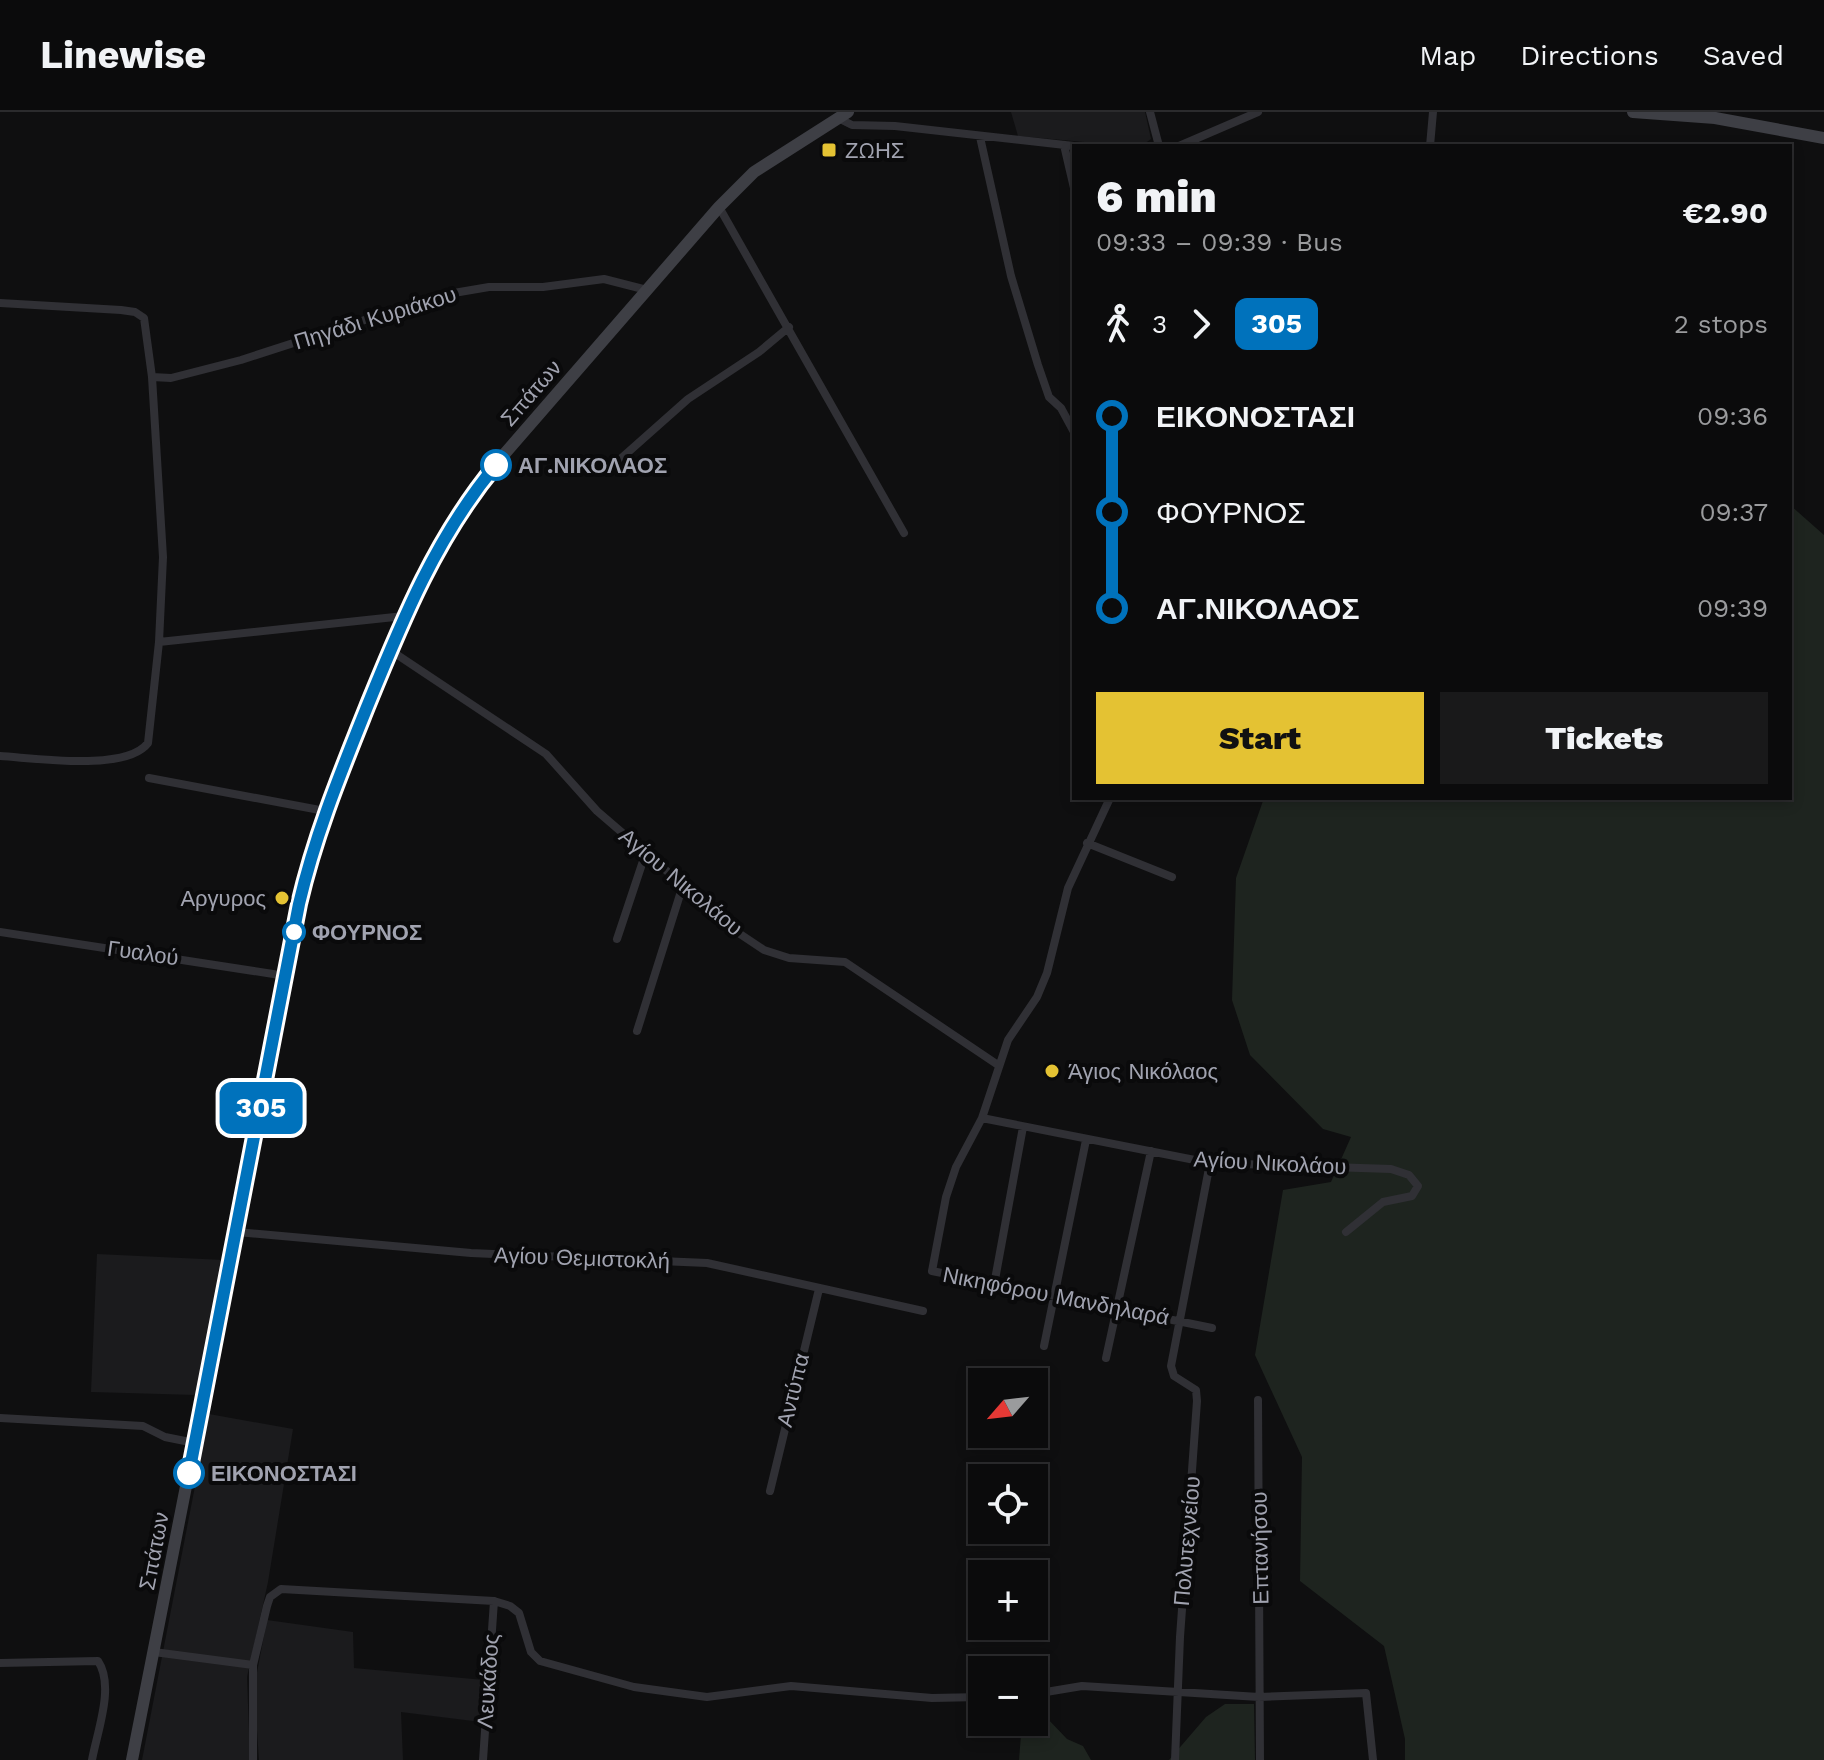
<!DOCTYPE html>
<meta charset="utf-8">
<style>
body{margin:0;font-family:"Work Sans",sans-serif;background:#19191a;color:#f1f3f6;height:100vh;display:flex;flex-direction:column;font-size:30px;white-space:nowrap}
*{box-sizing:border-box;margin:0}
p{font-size:26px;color:#9a9b9d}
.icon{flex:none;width:44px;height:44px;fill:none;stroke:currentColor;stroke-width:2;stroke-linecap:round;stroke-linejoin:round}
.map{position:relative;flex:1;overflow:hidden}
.panel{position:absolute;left:1072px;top:32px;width:720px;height:656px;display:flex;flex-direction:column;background:#0b0b0c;border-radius:0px;box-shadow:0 4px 12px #0003,0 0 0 2px #2b2b2d}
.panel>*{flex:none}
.badge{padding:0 16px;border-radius:12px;font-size:28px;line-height:52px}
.needle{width:52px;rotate:242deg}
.controls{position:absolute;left:968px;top:1256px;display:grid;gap:16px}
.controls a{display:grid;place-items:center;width:80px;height:80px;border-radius:0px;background:#0b0b0c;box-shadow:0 4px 12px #0003,0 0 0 2px #2b2b2d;font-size:40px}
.map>.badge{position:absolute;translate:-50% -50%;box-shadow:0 0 0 4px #fff}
.legs{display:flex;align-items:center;gap:12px;height:88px;padding:0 24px;font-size:26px}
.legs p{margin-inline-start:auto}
.summary{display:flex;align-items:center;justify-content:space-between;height:136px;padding:0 24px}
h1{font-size:44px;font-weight:800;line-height:60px}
.button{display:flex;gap:16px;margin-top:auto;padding:16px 24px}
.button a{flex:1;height:92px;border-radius:0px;background:#e4c233;color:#111;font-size:32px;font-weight:800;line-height:92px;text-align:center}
.button a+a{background:#19191a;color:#f1f3f6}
ul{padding:0 24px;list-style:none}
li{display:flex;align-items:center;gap:28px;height:96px;font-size:30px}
li i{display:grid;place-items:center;width:12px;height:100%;margin:0 10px;background:currentColor}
li i::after{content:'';width:20px;height:20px;margin:-10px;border:6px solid;border-radius:50%;background:#0b0b0c}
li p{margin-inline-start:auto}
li:first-child i{background:linear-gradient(#0000 50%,currentColor 0)}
li:last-child i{background:linear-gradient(currentColor 50%,#0000 0)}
header{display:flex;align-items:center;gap:48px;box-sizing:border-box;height:112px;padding:0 40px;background:#0b0b0c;border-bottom:2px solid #2b2b2d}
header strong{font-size:38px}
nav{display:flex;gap:44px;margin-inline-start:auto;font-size:28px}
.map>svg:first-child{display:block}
.built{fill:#1b1b1d}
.green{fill:#1e241f}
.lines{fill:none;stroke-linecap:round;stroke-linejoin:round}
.street{stroke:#303035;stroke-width:8}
.secondary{stroke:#3e3f45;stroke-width:12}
.line-1-casing{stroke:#fff;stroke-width:18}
.line-1{stroke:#0072bc;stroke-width:12}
.poi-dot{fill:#e4c233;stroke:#0a0a0b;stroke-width:3}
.stop-1-dot{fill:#fff;stroke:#0072bc;stroke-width:4}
.labels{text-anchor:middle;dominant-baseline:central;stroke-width:8;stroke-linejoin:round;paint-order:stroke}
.poi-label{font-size:22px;fill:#a1a3b0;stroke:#0a0a0b;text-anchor:start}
.street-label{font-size:22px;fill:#a1a3b0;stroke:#0a0a0b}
.stop-label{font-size:22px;font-weight:bold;fill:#a1a3b0;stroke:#0a0a0b;text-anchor:start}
</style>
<header>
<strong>Linewise</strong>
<nav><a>Map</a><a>Directions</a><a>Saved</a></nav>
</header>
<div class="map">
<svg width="1824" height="1648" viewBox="0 0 1824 1648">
<rect width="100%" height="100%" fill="#0f0f10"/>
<path class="built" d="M1011,0H1145L1151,27L1144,32H1106L1018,24Z
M97,1142L224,1148L196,1283L91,1280Z
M209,1302L293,1317L268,1470L247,1565L250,1648H142Z
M267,1508L353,1520L354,1556L484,1568L481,1610L401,1600L403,1648H259L254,1576Z"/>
<path class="green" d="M1790,393L1824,423V1648H1405V1627L1384,1534L1300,1469L1302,1345L1255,1243L1283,1078L1331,1070L1351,1025L1323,1017L1250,943L1232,888L1236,766L1264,686H1790Z
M1225,1592H1254L1255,1648H1169L1206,1605Z
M1034,1599L1046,1605L1067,1627L1083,1634L1091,1648H1019L1022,1610H1034Z"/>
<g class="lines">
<path class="street" d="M1150,0L1159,34
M838,6L852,13L895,14L1074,34
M980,25L1011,164L1038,253L1049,285L1061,296L1074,320
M1064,33L1074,76
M1179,34L1258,0
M1430,34L1433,0
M719,95L904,421
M0,191L121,198L135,200L144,206L152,265L163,445L159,530
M152,265L171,266L241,248L442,183L489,175H543L604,167L647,178
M608,358L688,287L759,240L789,215
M390,538L546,642L597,699L740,822L764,838L789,846L845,850L998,953
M0,644C35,646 126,660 148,631L159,530L404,504
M149,666L325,699
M1110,686L1068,776L1047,861L1037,885L1008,928L982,1006L956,1055L946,1085L932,1159L1212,1216
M1087,731L1172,765
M0,820L286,864
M617,827L645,743
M637,919L683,773
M982,1006L1210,1051L1391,1057L1409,1063L1418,1074L1412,1084L1383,1090L1346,1120
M237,1120L471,1141L707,1151L923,1199
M994,1173L1023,1015
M1044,1234L1086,1028
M1106,1246L1151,1039
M1258,1288L1260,1648
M0,1306L143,1314L165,1325L195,1331
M770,1379L819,1177
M154,1540L253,1553
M0,1551L98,1549C115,1574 97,1620 92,1648
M1034,1582L1082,1574L1259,1585L1366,1581L1373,1648
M253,1648V1553L267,1494L270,1485L281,1477L494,1489L510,1494L519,1501L531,1540L540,1549L634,1575L707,1585L791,1574L932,1586L982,1585
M483,1648L494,1489
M1175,1648L1180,1525L1197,1289L1196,1278L1174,1264L1171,1254L1210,1051"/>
<path class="secondary" d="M1633,0L1715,6L1824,26
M132,1648L309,751L322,707L404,504L452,411L501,346L719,95L754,60L848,0"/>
</g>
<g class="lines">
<g class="line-1-casing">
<path id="line-1" d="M189,1361L299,792C315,723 341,660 367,595C402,509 436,425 496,353"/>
</g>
<use href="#line-1" class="line-1"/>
</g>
<g class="poi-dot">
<rect x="821" y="30" width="16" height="16" rx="4"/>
<circle cx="282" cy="786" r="8"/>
<circle cx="1052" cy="959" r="8"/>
</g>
<g class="stop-1-dot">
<circle cx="496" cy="353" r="14"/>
<circle cx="294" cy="820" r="10"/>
<circle cx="189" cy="1361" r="14"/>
</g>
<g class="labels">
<g class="poi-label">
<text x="845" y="38">ΖΩΗΣ</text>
<text x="266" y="786" text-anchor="end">Αργυρος</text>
<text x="1068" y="959">Άγιος Νικόλαος</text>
</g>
<g class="street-label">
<text transform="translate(375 206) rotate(-17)">Πηγάδι Κυριάκου</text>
<text transform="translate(531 281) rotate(-49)">Σπάτων</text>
<text transform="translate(681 770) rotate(40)">Αγίου Νικολάου</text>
<text transform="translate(143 841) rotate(8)">Γυαλού</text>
<text transform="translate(1270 1051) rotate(3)">Αγίου Νικολάου</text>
<text transform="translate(582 1146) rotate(2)">Αγίου Θεμιστοκλή</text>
<text transform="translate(1056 1184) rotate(11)">Νικηφόρου Μανδηλαρά</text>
<text transform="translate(793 1278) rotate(-76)">Αντύπα</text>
<text transform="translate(1187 1429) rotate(-85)">Πολυτεχνείου</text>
<text transform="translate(1260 1436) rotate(-91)">Επτανήσου</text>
<text transform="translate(154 1439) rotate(-79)">Σπάτων</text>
<text transform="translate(488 1569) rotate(-86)">Λευκάδος</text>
</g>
<g class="stop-label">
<text x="518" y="353">ΑΓ.ΝΙΚΟΛΑΟΣ</text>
<text x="312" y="820">ΦΟΥΡΝΟΣ</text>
<text x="211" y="1361">ΕΙΚΟΝΟΣΤΑΣΙ</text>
</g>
</g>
</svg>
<div class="controls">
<a><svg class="needle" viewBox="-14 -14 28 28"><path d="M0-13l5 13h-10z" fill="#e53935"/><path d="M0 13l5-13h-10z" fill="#9a9b9d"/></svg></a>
<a><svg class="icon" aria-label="locate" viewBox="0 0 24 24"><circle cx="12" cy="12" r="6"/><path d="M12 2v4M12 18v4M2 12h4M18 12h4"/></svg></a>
<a>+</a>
<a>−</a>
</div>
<b class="badge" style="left:261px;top:996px;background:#0072bc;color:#fff">305</b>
<section class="panel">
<div class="summary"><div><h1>6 min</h1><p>09:33 – 09:39 · Bus</p></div><b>€2.90</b></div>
<div class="legs"><svg class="icon" aria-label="walk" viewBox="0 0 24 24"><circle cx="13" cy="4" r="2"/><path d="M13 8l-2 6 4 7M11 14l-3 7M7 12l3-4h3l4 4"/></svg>3<svg class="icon" aria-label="forward" viewBox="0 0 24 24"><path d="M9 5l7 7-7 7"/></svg><b class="badge" style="background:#0072bc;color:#fff">305</b><p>2 stops</p></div>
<ul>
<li><i style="color:#0072bc"></i><b>ΕΙΚΟΝΟΣΤΑΣΙ</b><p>09:36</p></li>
<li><i style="color:#0072bc"></i><span>ΦΟΥΡΝΟΣ</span><p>09:37</p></li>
<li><i style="color:#0072bc"></i><b>ΑΓ.ΝΙΚΟΛΑΟΣ</b><p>09:39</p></li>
</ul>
<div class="button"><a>Start</a><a>Tickets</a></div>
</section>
</div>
